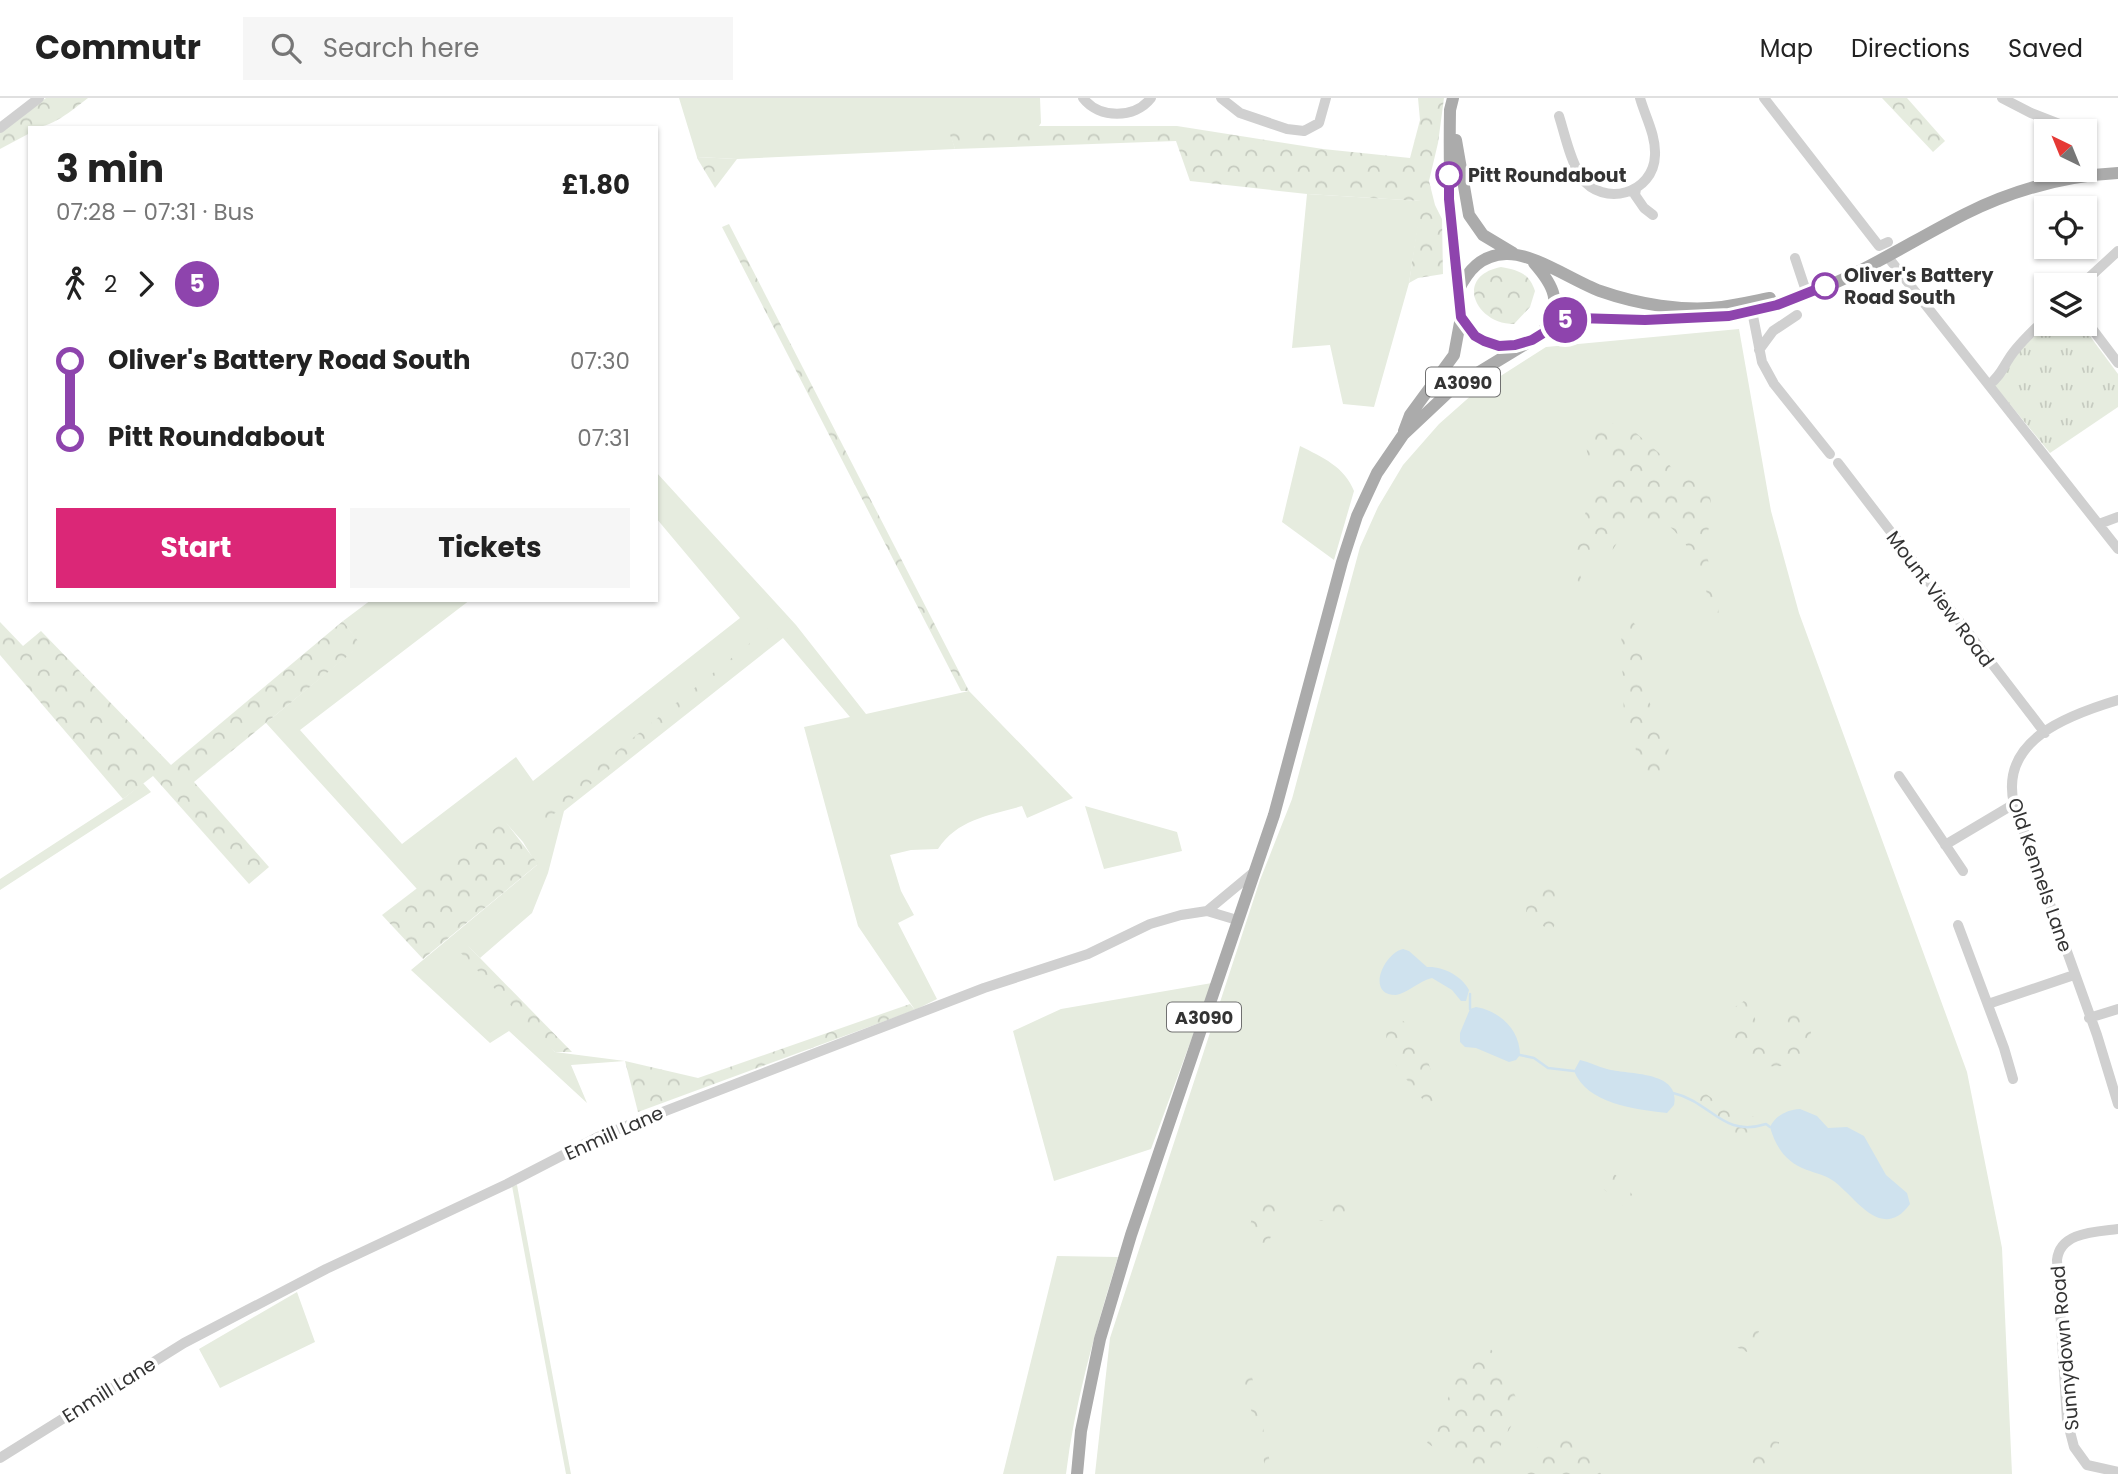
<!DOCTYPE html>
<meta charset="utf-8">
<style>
body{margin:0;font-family:Poppins,sans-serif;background:#f6f6f6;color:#222;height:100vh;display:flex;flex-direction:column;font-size:26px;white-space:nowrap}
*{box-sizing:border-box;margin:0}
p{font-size:23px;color:#767676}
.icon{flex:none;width:38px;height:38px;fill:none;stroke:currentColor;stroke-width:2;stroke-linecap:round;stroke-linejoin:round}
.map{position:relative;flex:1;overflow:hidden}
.side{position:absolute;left:28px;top:28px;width:630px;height:476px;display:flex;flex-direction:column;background:#fff;border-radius:0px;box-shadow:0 2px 5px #0004}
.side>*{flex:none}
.badge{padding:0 14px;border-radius:23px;font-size:24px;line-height:46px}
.needle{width:46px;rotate:317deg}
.tools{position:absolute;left:2034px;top:21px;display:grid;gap:14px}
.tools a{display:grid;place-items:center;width:63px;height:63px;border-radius:0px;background:#fff;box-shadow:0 2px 5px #0004;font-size:35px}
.map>.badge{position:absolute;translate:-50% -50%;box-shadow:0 0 0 4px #fff}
.legs{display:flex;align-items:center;gap:10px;height:77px;padding:0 28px;font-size:23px}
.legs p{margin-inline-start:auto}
.head{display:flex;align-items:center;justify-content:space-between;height:119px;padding:0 28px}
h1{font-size:38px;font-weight:700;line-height:52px}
.cta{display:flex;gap:14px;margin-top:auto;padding:14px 28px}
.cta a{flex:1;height:80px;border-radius:0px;background:#db2777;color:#fff;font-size:28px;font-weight:700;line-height:80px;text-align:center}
.cta a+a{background:#f6f6f6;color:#222}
ul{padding:0 28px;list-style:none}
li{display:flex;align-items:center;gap:24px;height:77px;font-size:26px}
li i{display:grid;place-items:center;width:10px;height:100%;margin:0 9px;background:currentColor}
li i::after{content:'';width:18px;height:18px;margin:-9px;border:5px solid;border-radius:50%;background:#fff}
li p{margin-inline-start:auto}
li:first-child i{background:linear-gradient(#0000 50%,currentColor 0)}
li:last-child i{background:linear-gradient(currentColor 50%,#0000 0)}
header{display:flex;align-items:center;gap:42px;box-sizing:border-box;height:98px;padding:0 35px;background:#fff;border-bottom:2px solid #e0e0e0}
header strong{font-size:33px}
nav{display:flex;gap:38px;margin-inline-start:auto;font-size:24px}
.search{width:490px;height:63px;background:#f6f6f6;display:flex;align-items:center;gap:18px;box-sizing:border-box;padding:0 24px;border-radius:0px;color:#767676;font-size:26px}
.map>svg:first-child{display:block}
.grass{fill:#e6ecdf}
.forest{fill:url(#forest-crowns)}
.park{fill:url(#park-tufts)}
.water{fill:#cfe2ee}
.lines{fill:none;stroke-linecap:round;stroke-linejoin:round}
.stream{stroke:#cfe2ee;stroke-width:2.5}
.minor{stroke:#d0d0d0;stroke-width:10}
.major{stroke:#ababab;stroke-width:12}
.line-1-casing{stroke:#fff;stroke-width:16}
.line-1{stroke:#8e44ad;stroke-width:10}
.stop-1-dot{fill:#fff;stroke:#8e44ad;stroke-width:3.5}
.labels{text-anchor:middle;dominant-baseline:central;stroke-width:7;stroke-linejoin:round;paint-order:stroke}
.shield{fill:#fff;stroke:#707070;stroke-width:2}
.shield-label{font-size:18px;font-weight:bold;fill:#333}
.stop-label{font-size:19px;font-weight:bold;fill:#333;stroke:#fff;text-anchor:start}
.street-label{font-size:19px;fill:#333;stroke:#fff}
</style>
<header>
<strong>Commutr</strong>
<div class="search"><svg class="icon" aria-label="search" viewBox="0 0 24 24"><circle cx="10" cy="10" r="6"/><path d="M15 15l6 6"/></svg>Search here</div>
<nav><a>Map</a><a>Directions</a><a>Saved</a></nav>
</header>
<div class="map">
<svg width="2118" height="1376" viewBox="0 0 2118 1376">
<defs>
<pattern id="forest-crowns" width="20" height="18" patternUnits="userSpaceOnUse" patternTransform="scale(1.75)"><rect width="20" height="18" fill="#e6ecdf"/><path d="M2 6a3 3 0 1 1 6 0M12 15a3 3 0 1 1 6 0" fill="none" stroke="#c6cbc0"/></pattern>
<pattern id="park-tufts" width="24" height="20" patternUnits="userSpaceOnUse" patternTransform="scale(1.75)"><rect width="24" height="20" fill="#e6ecdf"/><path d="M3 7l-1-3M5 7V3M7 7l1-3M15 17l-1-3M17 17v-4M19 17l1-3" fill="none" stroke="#c6cbc0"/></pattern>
</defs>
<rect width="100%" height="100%" fill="#fff"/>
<path class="grass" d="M679,0H1040L1041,25L1039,28H948L955,51L737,61L697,59Z
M1307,96L1422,103L1409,185L1374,309L1343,306L1330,247L1292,250Z
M1739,231L1771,413L1799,515L1967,974L2002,1150L2012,1376H1095L1110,1240L1260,782L1292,701L1360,449L1378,409L1403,367L1439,326L1474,295L1546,249Z
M1300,348C1322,359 1345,369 1354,393L1334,462L1282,424Z
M656,374L796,527L866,616L969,593L1073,700L1027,720L1022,708C991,717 957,721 938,751L911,752L890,757L901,793L914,817L898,825L937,901L915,912L858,828L804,629L850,619L783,540L564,713L548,775L532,815L480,860L468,848L555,954L625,963L571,967L587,1005L509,933L490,945L411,872L537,767L523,744L505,724L417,791L266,625L360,547L343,523L371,502H470L300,632L402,746L516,659L533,683L740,520L656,420Z
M143,685L151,694L0,792V781L123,701Z
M1085,708L1177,734L1182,753L1104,771Z
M1212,885L1151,1051L1054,1083L1013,933L1061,911Z
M517,1087L571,1376H566L512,1088Z
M1057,1158L1118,1159C1096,1231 1075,1302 1066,1376H1003Z
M297,1194L315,1244L220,1290L199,1251Z"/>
<path class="forest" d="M46,0H88C71,13 52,30 30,30V35L0,51V34Z
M1418,0H1444L1438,45L1429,83L1435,107L1442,121L1443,176L1418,180L1409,185L1421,103L1307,96L1190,83L1176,43L955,51L947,28H1177L1323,51L1410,60L1420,22Z
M1882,0H1907L1945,43L1933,54Z
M697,60V59L737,61L715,90Z
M729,126L969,593H961L722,129Z
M1501,169C1518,172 1529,175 1535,193L1530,209L1514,226C1475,226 1454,178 1501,169Z
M1606,323L1636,335L1659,355L1678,377L1702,382C1720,408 1706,424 1707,451C1708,476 1719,499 1719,523L1713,522C1703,476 1698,453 1662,421C1625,420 1630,425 1612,453C1598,457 1586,455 1578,467L1581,480L1586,483L1587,493L1583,495C1562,459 1583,414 1603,382C1607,375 1613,374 1616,365C1610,357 1602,358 1594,363L1588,359C1584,338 1584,328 1606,323Z
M1628,518L1639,531L1647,599L1658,623L1669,635L1668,673L1662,683L1651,682L1639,671L1634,641L1624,621L1621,529Z
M343,523L361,547L194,684L269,769L249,786L153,678L123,701L0,557V524L23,548L41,533L171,667Z
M771,528L777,535L544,724L538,717Z
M505,723L538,766L423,861L382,817Z
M1550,778L1555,781L1559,820L1551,833L1526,817L1527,800L1536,794Z
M468,848L480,860L572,954H555L459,853Z
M1787,897H1797C1806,908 1810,916 1811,931C1812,980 1747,978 1735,942C1731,932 1733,919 1735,909L1744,903L1751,907L1764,951L1774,959L1783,958C1800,935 1779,920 1787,897Z
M910,906L915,912L638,1014L625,963L698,980Z
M1401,921C1424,940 1434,979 1440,1008L1431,1014C1417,988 1381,963 1387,931Z
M1690,988C1707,993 1715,1005 1730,1014L1744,1011L1756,1021L1750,1039H1739L1705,1022L1685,991Z
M1607,1071C1620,1079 1628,1088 1635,1102L1632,1113C1620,1108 1609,1094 1597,1086L1596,1072Z
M1347,1098L1353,1103L1351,1113L1339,1123H1312V1113L1321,1106Z
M1269,1099L1275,1100C1281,1113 1275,1130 1269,1143L1259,1147L1249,1137C1251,1121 1253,1106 1269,1099Z
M1741,1227L1759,1233L1753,1250L1747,1254L1736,1249L1732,1238L1733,1229Z
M1485,1245L1496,1257L1521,1310L1485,1376H1476L1427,1345L1465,1264Z
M1243,1256H1247C1252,1266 1251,1277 1254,1288C1260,1318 1267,1346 1272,1376H1265L1262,1342L1239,1279Z
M1562,1334L1579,1343L1601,1376H1525L1543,1338Z
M1755,1339L1779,1344V1356L1771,1367L1759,1370L1750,1362L1749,1349Z"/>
<path class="park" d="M2046,226H2081L2118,276V309L2050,355L1995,288L2013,260Z"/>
<path class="water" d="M1403,851L1409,853L1427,869C1443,868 1462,878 1469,892L1466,903H1461L1452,892L1432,880C1419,883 1406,896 1396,897C1365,897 1384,855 1403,851Z
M1476,909C1500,913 1520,932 1520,957L1516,962L1509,964L1476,950L1465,949L1460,944V935L1470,911Z
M1580,962C1590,964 1598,969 1607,971C1627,977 1681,972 1674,1007L1667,1015C1635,1011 1587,1006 1574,973Z
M1800,1011L1817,1018L1828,1030L1847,1029L1864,1038L1886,1077L1907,1095L1910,1106C1881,1146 1854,1096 1832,1082C1825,1077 1815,1075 1807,1072C1786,1064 1776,1050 1770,1029C1776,1017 1787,1012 1800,1011Z"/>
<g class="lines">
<path class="stream" d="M1470,896V911
M1520,957L1534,960L1548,970L1574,973
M1673,995C1712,1004 1722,1040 1766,1026L1770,1029"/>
<path class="minor" d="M1083,0C1099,21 1135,21 1151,0
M1221,0L1240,15L1287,31L1304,33L1319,25L1326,0
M1764,0L1879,148L1888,144
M2002,0L2031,15L2067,29
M1559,18C1565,37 1570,62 1581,79C1603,110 1654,96 1655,57C1656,37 1645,18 1640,0
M0,30L39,0
M1636,91L1635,97L1644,110L1653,117
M1887,158L2118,451
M1795,160L1807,196
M2081,187L2118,153
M1746,209L1752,213L1762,264L1774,286L1830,356
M2084,220L2118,265
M1759,252L1773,233L1797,217
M1989,287C2001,277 2002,271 2010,259C2019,245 2034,232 2046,220
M1838,365L2045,635
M2099,426L2118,419
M2118,602C2068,617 1999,642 2014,706L2097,937L2118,1006
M1899,678L1963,773
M1945,747L2014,706
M1207,813L1237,822
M1958,827L2004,950L2013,981
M1988,906L2074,877
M2089,920L2118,911
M2118,1131C2095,1134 2060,1134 2057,1162L2067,1322L2074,1349L2087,1367L2118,1374
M0,1360L184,1245L326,1171L507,1086L598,1039L984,890L1088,856L1150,826L1181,817L1207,813L1254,774"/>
<path class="major" d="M1453,0L1450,12C1449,72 1450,131 1458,190C1459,200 1457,213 1462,222C1473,245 1499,251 1522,245
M1456,42L1469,117L1483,137L1513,155
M1534,165C1555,189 1562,204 1544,232
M1458,193C1468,172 1481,157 1506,156C1534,155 1573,183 1600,193C1637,206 1683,214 1722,209C1738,207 1754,203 1770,200
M1542,234C1550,230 1558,224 1566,222C1583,216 1625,222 1646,222C1689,222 1730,218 1772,208C1841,190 1902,148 1965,116C2013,92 2064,78 2118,75
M1404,333L1410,317L1454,257L1461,219
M1077,1376L1081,1333L1100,1241L1131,1137L1274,717L1342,464L1357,418L1377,375L1403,337L1453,290L1532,242"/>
</g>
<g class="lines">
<g class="line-1-casing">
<path id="line-1" d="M1449,77V101L1461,219L1475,238L1484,243L1499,248L1515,247L1532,242L1566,221L1577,220L1645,222L1729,218L1777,207L1825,188"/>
</g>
<use href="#line-1" class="line-1"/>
</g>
<g class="stop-1-dot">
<circle cx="1449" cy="77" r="12"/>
<circle cx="1825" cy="188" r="12"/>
</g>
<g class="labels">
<g class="shield">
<rect x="1426" y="269.5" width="74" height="29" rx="5"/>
<rect x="1167" y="904.5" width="74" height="29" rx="5"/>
</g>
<g class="shield-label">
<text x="1463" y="284">A3090</text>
<text x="1204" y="919">A3090</text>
</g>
<g class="stop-label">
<text x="1468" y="77">Pitt Roundabout</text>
<text x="1844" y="177">Oliver's Battery<tspan x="1844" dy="22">Road South</tspan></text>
</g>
<g class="street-label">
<text transform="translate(1940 501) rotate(53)">Mount View Road</text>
<text transform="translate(2040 777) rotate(71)">Old Kennels Lane</text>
<text transform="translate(614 1035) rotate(-24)">Enmill Lane</text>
<text transform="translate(2065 1250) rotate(-95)">Sunnydown Road</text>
<text transform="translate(109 1292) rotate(-32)">Enmill Lane</text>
</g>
</g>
</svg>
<div class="tools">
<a><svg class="needle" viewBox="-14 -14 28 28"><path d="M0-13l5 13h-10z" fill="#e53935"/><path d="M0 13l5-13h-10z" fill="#767676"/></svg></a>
<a><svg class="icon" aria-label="locate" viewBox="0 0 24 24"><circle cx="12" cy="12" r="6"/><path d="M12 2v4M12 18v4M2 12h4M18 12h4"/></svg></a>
<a><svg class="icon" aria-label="layers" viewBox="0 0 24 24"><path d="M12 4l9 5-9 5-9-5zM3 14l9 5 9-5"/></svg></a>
</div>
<b class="badge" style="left:1565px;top:222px;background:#8e44ad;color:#fff">5</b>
<section class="side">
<div class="head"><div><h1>3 min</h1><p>07:28 – 07:31 · Bus</p></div><b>£1.80</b></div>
<div class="legs"><svg class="icon" aria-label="walk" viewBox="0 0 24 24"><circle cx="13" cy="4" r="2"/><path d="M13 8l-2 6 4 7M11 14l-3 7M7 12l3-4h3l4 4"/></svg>2<svg class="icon" aria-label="forward" viewBox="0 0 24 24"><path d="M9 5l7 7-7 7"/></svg><b class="badge" style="background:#8e44ad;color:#fff">5</b></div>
<ul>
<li><i style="color:#8e44ad"></i><b>Oliver's Battery Road South</b><p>07:30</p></li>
<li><i style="color:#8e44ad"></i><b>Pitt Roundabout</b><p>07:31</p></li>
</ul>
<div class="cta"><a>Start</a><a>Tickets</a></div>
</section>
</div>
